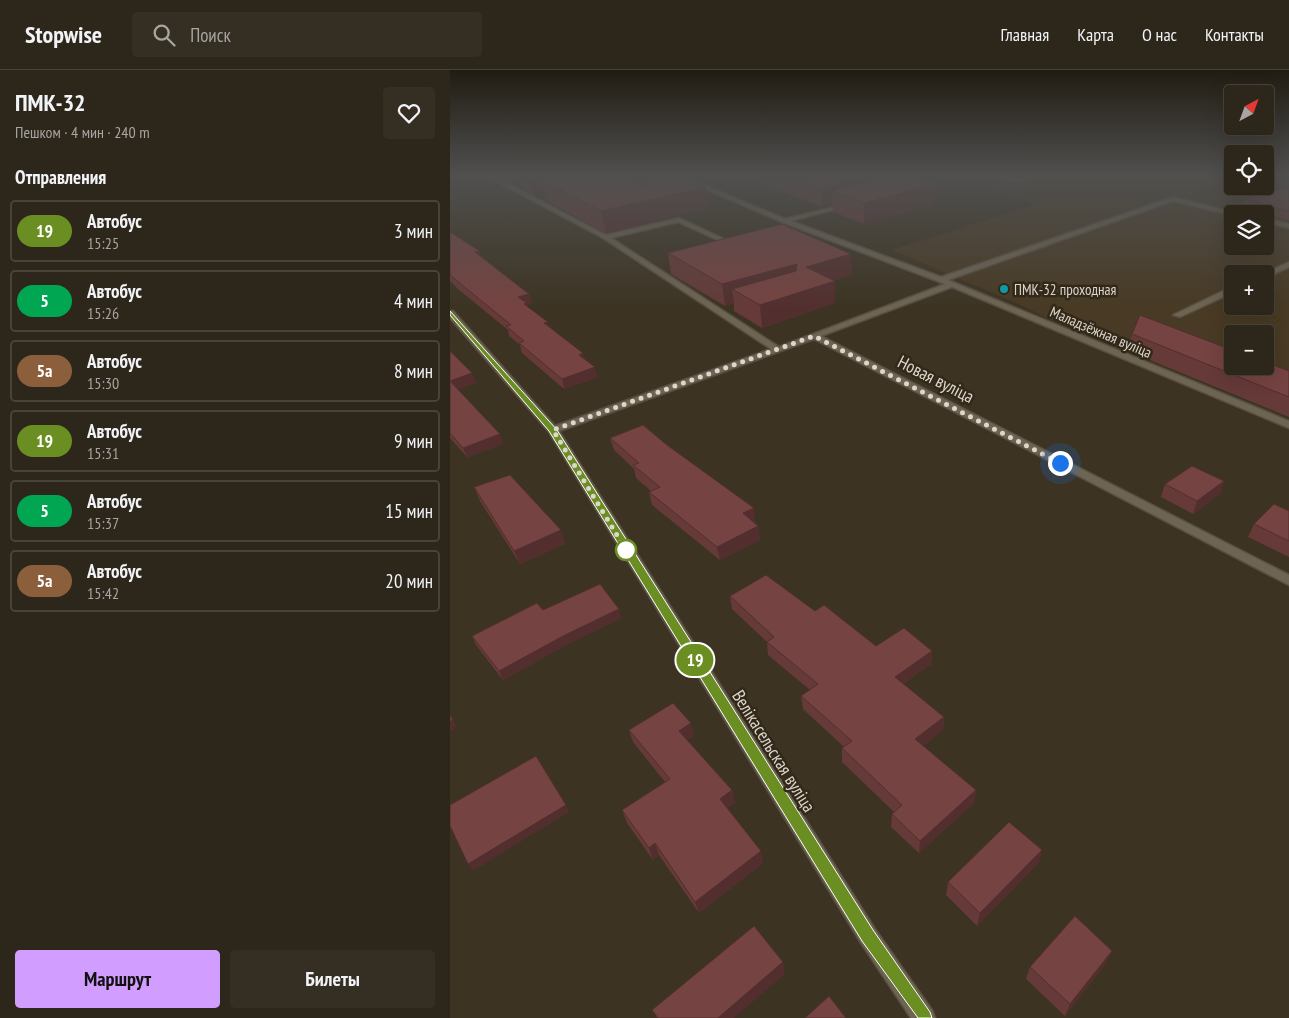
<!DOCTYPE html>
<html lang="ru">
<meta charset="utf-8">
<style>
body{margin:0;font-family:"PT Sans Narrow",sans-serif;background:#352e23;color:#f1f3f6;height:100vh;display:flex;flex-direction:column;font-size:19px;white-space:nowrap}
*{box-sizing:border-box;margin:0}
p{font-size:16px;color:#a7a5a2}
.icon{flex:none;width:28px;height:28px;fill:none;stroke:currentColor;stroke-width:2;stroke-linecap:round;stroke-linejoin:round}
.map{position:relative;flex:1;overflow:hidden}
.drawer{display:flex;flex-direction:column;background:#2d261a;width:450px}
.drawer>*{flex:none}
.badge{padding:0 10px;border-radius:16px;font-size:18px;line-height:32px}
.needle{width:32px;rotate:41deg}
.tools{position:absolute;left:774px;top:15px;display:grid;gap:10px}
.tools a{display:grid;place-items:center;width:50px;height:50px;border-radius:5px;background:#2d261a;box-shadow:0 5px 20px #0002,0 0 0 1px #484339;font-size:25px}
.you{position:absolute;width:25px;height:25px;margin:-12px;border:4px solid #fff;border-radius:50%;background:#1a73e8;box-shadow:0 0 0 8px #1a73e833}
.map>.badge{position:absolute;translate:-50% -50%;box-shadow:0 0 0 2px #fff}
h2{padding:0 15px;font-size:19px;line-height:45px}
.round{display:grid;place-items:center;flex:none;width:52px;height:52px;border-radius:5px;background:#352e23}
.overview{display:flex;align-items:center;justify-content:space-between;height:85px;padding:0 15px}
h1{font-size:24px;font-weight:600;line-height:38px}
.primary-button{display:flex;gap:10px;margin-top:auto;padding:10px 15px}
.primary-button a{flex:1;height:58px;border-radius:5px;background:#d19dfe;color:#111;font-size:20px;font-weight:600;line-height:58px;text-align:center}
.primary-button a+a{background:#352e23;color:#f1f3f6}
ul{padding:0;list-style:none}
li{display:flex;align-items:center;gap:15px;height:62px;margin:0 10px 8px;padding:0 5px;border:2px solid #484339;border-radius:5px}
li div{flex:1}
li b{display:block;font-size:19px}
li em{font-style:normal}
li .badge{min-width:55px;font-weight:700;text-align:center}
header{display:flex;align-items:center;gap:30px;box-sizing:border-box;height:70px;padding:0 25px;background:#2d261a;border-bottom:1px solid #484339}
header strong{font-size:24px}
nav{display:flex;gap:28px;margin-inline-start:auto;font-size:18px}
.search{width:350px;height:45px;background:#352e23;display:flex;align-items:center;gap:12px;box-sizing:border-box;padding:0 18px;border-radius:5px;color:#a7a5a2;font-size:19px}
main{display:flex;flex:1;min-height:0}
.map>svg:first-child{display:block}
.built{fill:#483a24;fill-rule:evenodd}
.lines{fill:none;stroke-linecap:round;stroke-linejoin:round}
.minor-casing{stroke:#574f41;stroke-width:3}
.minor{fill:#6e6452;fill-rule:evenodd}
.wall{fill:#653a38}
.shaded-wall{fill:#522f2e}
.building{fill:#754341;stroke:#522f2e}
.line{fill:#6b8e23;stroke:#fff}
.walk{stroke:#dcd6cc;stroke-width:5;stroke-dasharray:0 9}
.culture-dot{fill:#0f9aa8;stroke:#322919;stroke-width:2}
.stop-dot{fill:#fff;stroke:#6b8e23;stroke-width:2.5}
.labels{text-anchor:middle;dominant-baseline:central;stroke-width:5;stroke-linejoin:round;paint-order:stroke}
.far-poi-label{font-size:15px;fill:#dcd6cc;stroke:#322919;text-anchor:start}
.far-street-label{font-size:15px;fill:#dcd6cc;stroke:#322919}
.street-label{font-size:18px;fill:#dcd6cc;stroke:#322919}
</style>
<header>
<strong>Stopwise</strong>
<div class="search"><svg class="icon" aria-label="search" viewBox="0 0 24 24"><circle cx="10" cy="10" r="6"/><path d="M15 15l6 6"/></svg>Поиск</div>
<nav><a>Главная</a><a>Карта</a><a>О нас</a><a>Контакты</a></nav>
</header>
<main>
<section class="drawer">
<div class="overview"><div><h1>ПМК-32</h1><p>Пешком · 4 мин · 240 m</p></div><a class="round"><svg class="icon" aria-label="heart" viewBox="0 0 24 24"><path d="M12 20l-8-8c-3-5 5-10 8-4 3-6 11-1 8 4z"/></svg></a></div>
<h2>Отправления</h2>
<ul>
<li><span class="badge" style="background:#6b8e23;color:#fff">19</span><div><b>Автобус</b><p>15:25</p></div><em>3 мин</em></li>
<li><span class="badge" style="background:#00a651;color:#fff">5</span><div><b>Автобус</b><p>15:26</p></div><em>4 мин</em></li>
<li><span class="badge" style="background:#8b5e3c;color:#fff">5а</span><div><b>Автобус</b><p>15:30</p></div><em>8 мин</em></li>
<li><span class="badge" style="background:#6b8e23;color:#fff">19</span><div><b>Автобус</b><p>15:31</p></div><em>9 мин</em></li>
<li><span class="badge" style="background:#00a651;color:#fff">5</span><div><b>Автобус</b><p>15:37</p></div><em>15 мин</em></li>
<li><span class="badge" style="background:#8b5e3c;color:#fff">5а</span><div><b>Автобус</b><p>15:42</p></div><em>20 мин</em></li>
</ul>
<div class="primary-button"><a>Маршрут</a><a>Билеты</a></div>
</section>
<div class="map">
<svg width="839" height="948" viewBox="0 0 839 948">
<rect width="100%" height="100%" fill="#3c3322"/>
<path class="built" d="M497,106H782V116H815V106L839,107V347L599,249L564,232L442,180L587,134ZM782,144H815V176H782ZM782,204H815V236H782ZM782,264H815V296H782Z"/>
<g class="lines">
<g class="minor-casing">
<path id="minor" d="M36,106H44L156,165L229,148L287,175V177H283L228,152L161,168L329,277L495,214L332,152L225,106H233L335,149L401,133V135L341,151L491,207L723,127L790,144L782,145L723,131L498,210L839,351V358L502,217L371,266L839,505V515L364,269L109,361L425,859L482,940L485,948H461L411,873L99,362L0,248V241H3L105,356L321,279L153,168Z
M537,106L569,108L588,106L569,112Z
M815,148L839,154V158L815,152Z
M839,192V197L818,207H815V204H812Z
M779,218H782V223L730,247L723,245Z"/>
</g>
<use href="#minor" class="minor"/>
</g>
<path class="wall" d="M52,106H230L258,138L156,163L95,130L94,123L84,125L73,118L71,111L64,113Z
M293,106H439L483,135L414,154L383,142V134L372,137Z
M839,117V150L792,138L794,129Z
M0,162L79,224L82,233L77,234L78,237L135,289L148,307L114,319L72,283L70,275L59,266L58,260L8,219L0,211Z
M218,183L402,205L383,210L385,211V233L312,258L284,241V233L275,236L221,204Z
M682,264L839,301V347L678,281Z
M0,281L22,303L26,313L7,319L53,374L17,387L0,368Z
M160,368L305,451L303,452L308,456L310,470L270,490L202,435L199,422L201,421L186,408L184,399L164,380Z
M774,411L770,424L743,444L711,427L715,414Z
M24,417L111,460L115,474L70,494L30,431Z
M839,441V487L798,467L804,454Z
M280,526L365,541L426,576L482,581L481,594L453,614L494,647L493,660L473,676L526,720L524,733L469,783L441,757L442,744L444,742L392,692V678L394,677L353,639L351,626L360,620L318,585L317,572L282,539Z
M93,540L171,548L118,574L53,610L26,575L22,566Z
M179,660L244,666L237,670L282,720L285,733L277,738L313,793L249,843L209,785L203,790L177,753L172,740L215,712L183,672Z
M592,780L588,793L527,856L496,825L498,812Z
M656,893L615,946L576,909L580,897Z"/>
<path class="shaded-wall" d="M62,106H70L71,111L64,113Z
M79,106H167L90,109L94,123L84,125Z
M416,106H439V120L382,121L383,134L372,137L371,117Z
M484,114L483,135L414,154V133Z
M256,117L258,138L156,163L151,141Z
M30,181L32,189L25,182Z
M401,184L402,205L357,219L356,197Z
M347,194L348,216L282,219L284,233L275,236L272,214Z
M385,211V233L312,258L310,235Z
M79,224L82,233L77,234L79,242L68,227Z
M98,252L101,261L94,253Z
M133,283L136,293L129,285Z
M145,297L148,307L114,319L112,309Z
M22,303L26,313L3,320L0,311Z
M50,364L53,374L17,387L13,378Z
M774,411L770,424L743,444L747,431Z
M304,438L305,451L295,457L293,443Z
M308,456L310,470L270,490L267,477Z
M111,460L115,474L70,494L64,481Z
M169,539L171,548L118,574L53,610L49,601L115,565Z
M482,581L481,594L445,620V607Z
M494,647L493,660L465,683V669Z
M3,650L7,657L0,661V652Z
M241,653L244,666L232,674L229,661Z
M282,720L285,733L272,741L270,729Z
M526,720L524,733L469,783L470,771Z
M116,735L119,742L23,801L18,794Z
M205,773L209,785L203,790L199,778Z
M592,780L588,793L527,856L530,843Z
M311,781L313,793L249,843L245,832Z
M662,881L656,893L615,946L620,934Z
M333,892L335,904L284,948H268Z"/>
<path class="building" d="M106,106H171L196,117L199,113L198,111L189,106H230L256,117L151,141L90,109Z
M341,106H416L371,117Z
M441,106H459L484,114L414,133L382,121Z
M839,117V141L794,129Z
M332,154L401,184L356,197L385,211L310,235L282,219L346,201L347,194L272,214L218,183Z
M0,162L30,181L25,182L79,224L68,227L77,233L74,234L98,252L94,253L133,283L129,285L145,297L112,309L69,273L74,271L56,256L61,255L0,205Z
M690,245L782,280V296H815V292L839,301V327L682,264Z
M0,281L22,303L0,311Z
M0,311L50,364L13,378L0,363Z
M193,355L217,375L304,438L293,443L308,456L267,477L199,422L210,417L183,395L189,393L160,368Z
M742,396L774,411L747,431L715,414Z
M60,405L111,460L64,481L24,417Z
M824,434L839,441V471L804,454Z
M316,505L365,541L374,535L426,576L454,558L482,581L445,607L494,647L465,669L526,720L470,771L442,744L452,735L392,678L402,671L351,626L368,614L317,572L324,567L280,526Z
M150,514L169,539L115,565L49,601L22,566L87,533L93,540Z
M223,633L241,653L229,661L282,720L270,729L311,781L245,832L205,773L199,778L172,740L220,709L179,660Z
M0,645L3,650L0,652Z
M86,686L116,735L18,794L0,756V735Z
M559,752L592,780L530,843L498,812Z
M625,846L662,881L620,934L580,897Z
M304,856L333,892L268,948H208L202,940Z
M379,926L396,948H355Z"/>
<linearGradient id="sky" x2="0" y2="1"><stop stop-color="#211c13"/><stop offset="0.44" stop-color="#50504f"/><stop offset="1" stop-color="#50504f" stop-opacity="0"/></linearGradient>
<rect width="839" height="239" fill="url(#sky)"/>
<path class="line" d="M0,241L107,360L423,860L480,942L482,948H468L412,871L99,361L0,245Z"/>
<g class="lines">
<path class="walk" d="M176,480L103,360L364,266L610,393"/>
</g>
<circle class="culture-dot" cx="554" cy="219" r="5"/>
<circle class="stop-dot" cx="176" cy="480" r="10"/>
<g class="labels">
<g class="far-poi-label">
<text x="564" y="219">ПМК-32 проходная</text>
</g>
<g class="far-street-label">
<text transform="translate(651 262) rotate(23)">Маладзёжная вуліца</text>
</g>
<g class="street-label">
<text transform="translate(486 309) rotate(27)">Новая вуліца</text>
<text transform="translate(324 681) rotate(58)">Велікасельская вуліца</text>
</g>
</g>
</svg>
<div class="tools">
<a><svg class="needle" viewBox="-14 -14 28 28"><path d="M0-13l5 13h-10z" fill="#e53935"/><path d="M0 13l5-13h-10z" fill="#a7a5a2"/></svg></a>
<a><svg class="icon" aria-label="locate" viewBox="0 0 24 24"><circle cx="12" cy="12" r="6"/><path d="M12 2v4M12 18v4M2 12h4M18 12h4"/></svg></a>
<a><svg class="icon" aria-label="layers" viewBox="0 0 24 24"><path d="M12 4l9 5-9 5-9-5zM3 14l9 5 9-5"/></svg></a>
<a>+</a>
<a>−</a>
</div>
<div class="you" style="left:610px;top:393px"></div>
<b class="badge" style="left:245px;top:590px;background:#6b8e23;color:#fff">19</b>
</div>
</main>
